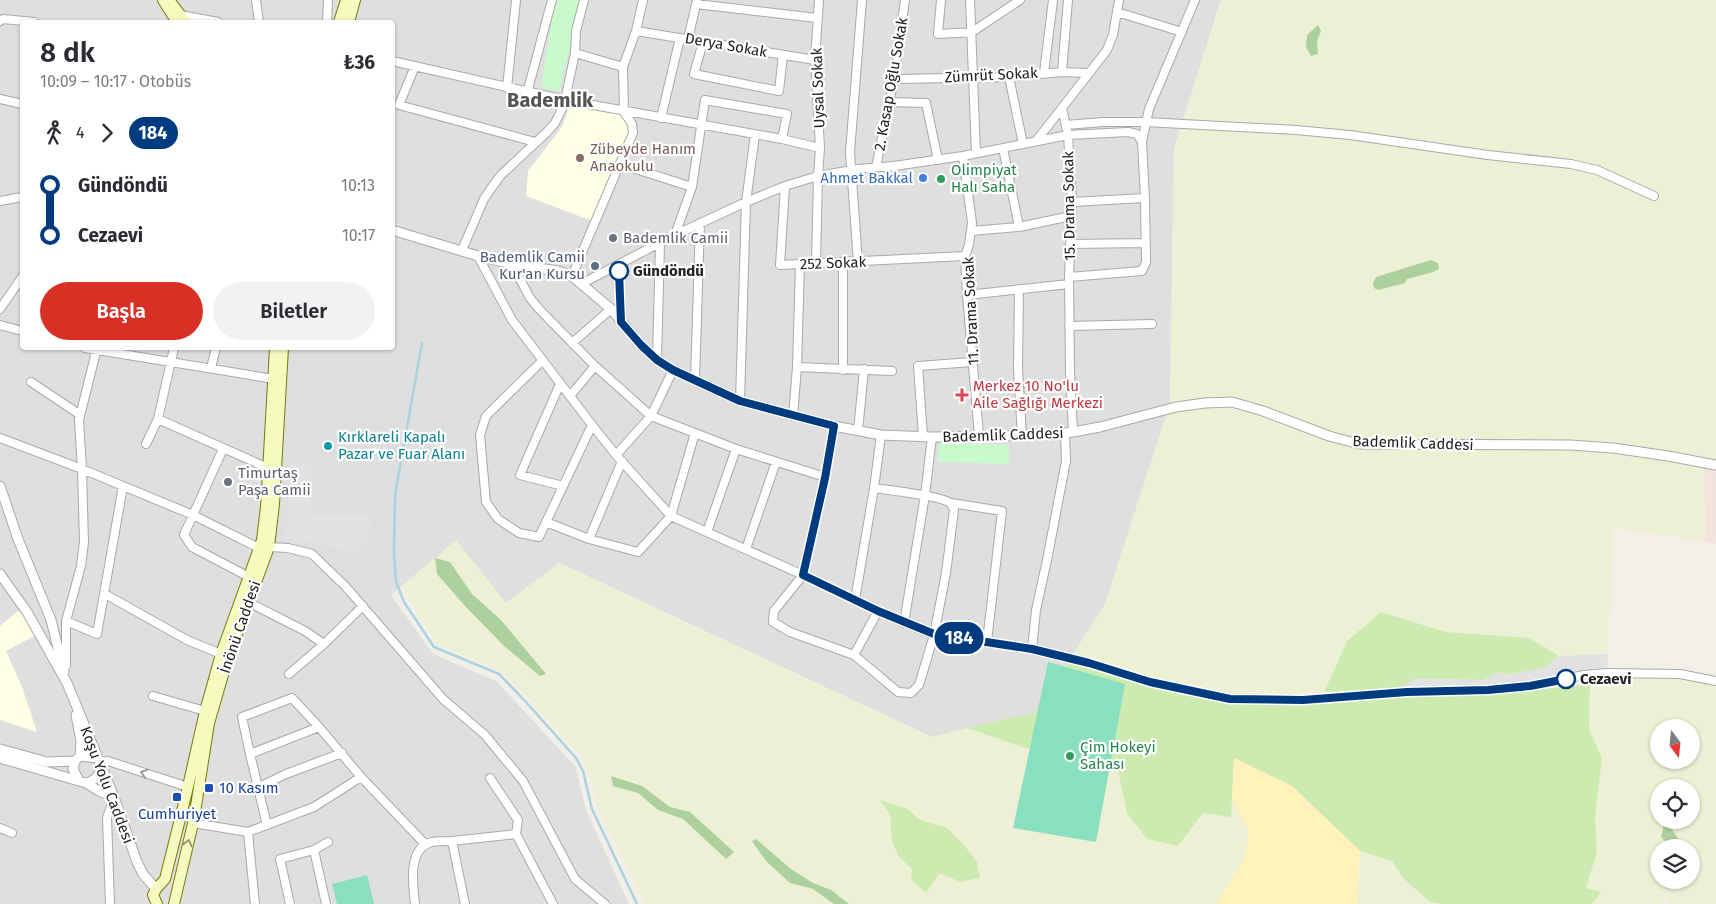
<!DOCTYPE html>
<html lang="tr">
<meta charset="utf-8">
<style>
body{margin:0;font-family:"Fira Sans",sans-serif;background:#f2f2f3;color:#2b2b33;height:100vh;display:flex;flex-direction:column;font-size:19px;white-space:nowrap}
*{box-sizing:border-box;margin:0}
p{font-size:16px;color:#7c7c81}
.icon{flex:none;width:28px;height:28px;fill:none;stroke:currentColor;stroke-width:2;stroke-linecap:round;stroke-linejoin:round}
.map{position:relative;flex:1;overflow:hidden}
.panel{position:absolute;left:20px;top:20px;width:375px;height:330px;display:flex;flex-direction:column;background:#fff;border-radius:5px;box-shadow:0 1px 4px #0004}
.panel>*{flex:none}
.badge{padding:0 10px;border-radius:16px;font-size:18px;line-height:32px}
.needle{width:32px;rotate:165deg}
.fabs{position:absolute;left:1650px;top:719px;display:grid;gap:10px}
.fabs a{display:grid;place-items:center;width:50px;height:50px;border-radius:50%;background:#fff;box-shadow:0 1px 4px #0004;font-size:25px}
.map>.badge{position:absolute;translate:-50% -50%;box-shadow:0 0 0 2px #fff}
.legs{display:flex;align-items:center;gap:8px;height:55px;padding:0 20px;font-size:16px}
.legs p{margin-inline-start:auto}
.summary{display:flex;align-items:center;justify-content:space-between;height:85px;padding:0 20px}
h1{font-size:28px;font-weight:600;line-height:38px}
.cta{display:flex;gap:10px;margin-top:auto;padding:10px 20px}
.cta a{flex:1;height:58px;border-radius:30px;background:#d93025;color:#fff;font-size:20px;font-weight:600;line-height:58px;text-align:center}
.cta a+a{background:#f2f2f3;color:#2b2b33}
ul{padding:0 20px;list-style:none}
li{display:flex;align-items:center;gap:18px;height:50px;font-size:19px}
li i{display:grid;place-items:center;width:8px;height:100%;margin:0 6px;background:currentColor}
li i::after{content:'';width:12px;height:12px;margin:-6px;border:4px solid;border-radius:50%;background:#fff}
li p{margin-inline-start:auto}
li:first-child i{background:linear-gradient(#0000 50%,currentColor 0)}
li:last-child i{background:linear-gradient(currentColor 50%,#0000 0)}
.map>svg:first-child{display:block}
.residential{fill:#e0dfdf;fill-rule:evenodd}
.education{fill:#ffffe5}
.military{fill:#f3e3dd}
.farmland{fill:#eef0d5;fill-rule:evenodd}
.grass{fill:#cdebb0}
.forest{fill:#add19e}
.sand{fill:#fff1ba}
.park{fill:#c8facc}
.pitch{fill:#88e0be}
.parking{fill:#e2e2e2}
.lines{fill:none;stroke-linecap:round;stroke-linejoin:round}
.stream{stroke:#aad3df;stroke-width:2.5}
.minor-casing{stroke:#a9a9a9;stroke-width:10}
.tertiary-casing{stroke:#a9a9a9;stroke-width:11}
.secondary-casing{stroke:#707d05;stroke-width:12}
.minor{stroke:#fff;stroke-width:8}
.tertiary{stroke:#fff;stroke-width:9}
.secondary{stroke:#f7fabf;stroke-width:10}
.oneway{stroke:#9c9c9c}
.oneway2{stroke:#979978}
.line-1-casing{stroke:#fff;stroke-width:11}
.line-1{stroke:#003b80;stroke-width:8}
.education-dot{fill:#8d6e63;stroke:#fff;stroke-width:2}
.shop-dot{fill:#3f7fe0;stroke:#fff;stroke-width:2}
.leisure-dot{fill:#2e9e5b;stroke:#fff;stroke-width:2}
.worship-dot{fill:#6b7280;stroke:#fff;stroke-width:2}
.service-dot{fill:#5c6f8a;stroke:#fff;stroke-width:2}
.stop-1-dot{fill:#fff;stroke:#003b80;stroke-width:2.5}
.health-dot{fill:#e0444e;stroke:#fff;stroke-width:2}
.culture-dot{fill:#0f9aa8;stroke:#fff;stroke-width:2}
.transit-dot{fill:#1a4fb4;stroke:#fff;stroke-width:2}
.labels{text-anchor:middle;dominant-baseline:central;stroke-width:4.5;stroke-linejoin:round;paint-order:stroke}
.street-label{font-size:15px;fill:#222;stroke:#fff}
.education-label{font-size:15px;fill:#785e54;stroke:#fff;text-anchor:start}
.leisure-label{font-size:15px;fill:#27864d;stroke:#fff;text-anchor:start}
.shop-label{font-size:15px;fill:#366cbe;stroke:#fff;text-anchor:end}
.worship-label{font-size:15px;fill:#5b616d;stroke:#fff;text-anchor:start}
.service-label{font-size:15px;fill:#4e5e75;stroke:#fff;text-anchor:end}
.stop-label{font-size:15px;font-weight:bold;fill:#222;stroke:#fff;text-anchor:start}
.health-label{font-size:15px;fill:#be3a42;stroke:#fff;text-anchor:start}
.culture-label{font-size:15px;fill:#0d838f;stroke:#fff;text-anchor:start}
.transit-label{font-size:15px;fill:#164399;stroke:#fff;text-anchor:start}
.district-label{font-size:20px;font-weight:bold;fill:#555;stroke:#fff}
</style>
<div class="map">
<svg width="1716" height="904" viewBox="0 0 1716 904">
<rect width="100%" height="100%" fill="#f2efe9"/>
<path class="residential" d="M0,0H1221L1174,150L1170,404L1105,604L1036,712L932,737L560,563L506,603L456,541L391,595L433,654L496,681L576,767L586,810L629,904H0ZM22,22H392V348H22Z"/>
<path class="education" d="M571,102L624,112L633,133L595,222L526,196L528,171L562,127Z
M23,607L38,634L6,651L22,687L37,732L0,720V626Z"/>
<path class="military" d="M1704,467L1716,469V544L1705,542Z"/>
<path class="farmland" d="M1221,0H1716V461L1612,443L1371,441L1325,431L1260,406L1229,398L1170,404L1174,150L1181,126L1315,133L1485,157L1573,166L1597,174L1654,199L1657,195L1601,168L1568,160L1473,151L1311,128L1182,123Z
M1222,407L1251,412L1338,442L1365,449L1558,450L1635,455L1704,467L1705,542L1614,528L1608,654L1559,656L1529,638L1446,632L1381,612L1347,641L1324,692L1295,694L1251,695L1209,691L1170,683L1073,655L1105,604L1167,413L1191,408Z
M456,540L506,603L559,563L932,737L967,728L1022,747L1117,766L1127,813L1178,846L1203,813L1231,816L1232,799L1249,830L1245,858L1216,904H644L597,807L589,772L582,757L503,672L437,644L410,601L403,585Z
M1676,676L1716,683V904H1669V901L1664,897L1661,904H1592L1600,892L1586,888L1597,852L1595,816L1602,758L1589,729L1590,684ZM1659,728H1691V760H1659ZM1659,788H1691V820H1659ZM1659,848H1691V880H1659Z
M1360,851L1392,861L1403,878L1430,902L1442,904H1357Z"/>
<path class="grass" d="M1381,612L1446,632L1529,638L1559,656L1544,668L1506,675L1498,672L1483,680L1415,679L1398,689L1324,692L1347,641Z
M1068,663L1161,690L1217,701L1273,704L1391,696L1504,693L1590,684L1589,729L1602,758L1595,816L1597,852L1586,888L1601,892L1592,904H1442L1430,902L1403,878L1392,861L1360,851L1292,786L1234,758L1231,817L1203,813L1178,846L1147,839L1127,813L1117,766L1022,747L967,728L1036,712Z
M880,800L908,809L920,820L947,828L963,844L977,862L980,878L960,882L940,873L926,893L911,880L912,869L899,857L892,841L890,815Z"/>
<path class="forest" d="M1318,25L1321,31L1317,41L1318,54L1311,56L1306,47L1307,35Z
M1431,260L1438,263L1439,269L1433,272L1407,279L1405,283L1378,290L1374,288L1373,283L1376,277Z
M435,558L450,562L472,594L500,619L546,674L540,676L504,646L465,606L437,574Z
M611,776L642,786L670,807L690,812L734,852L726,859L683,819L658,810L638,793L613,786Z
M1665,820L1680,841L1671,847L1661,837Z
M756,839L791,869L813,883L831,890L849,904H834L813,889L790,883L766,861L752,841Z"/>
<path class="sand" d="M1234,758L1292,786L1360,851L1357,904H1216L1245,858L1249,830L1232,799Z"/>
<path class="park" d="M555,0H581L559,91L541,87Z
M939,442L1009,445V464L938,462Z"/>
<path class="pitch" d="M1048,662L1125,684L1096,842L1013,828Z
M367,875L374,904H337L332,884Z"/>
<path class="parking" d="M291,464L313,466L311,514L371,517L366,545L356,553L307,540L304,544L286,536Z
M1608,654L1607,672L1485,688L1435,687L1398,689L1415,679L1483,680L1498,672L1507,675L1544,668L1559,656Z"/>
<g class="lines">
<path class="stream" d="M422,343L395,495L394,554L396,582L404,602L434,647L499,674L526,702L576,758L583,771L592,809L637,904"/>
<g class="minor-casing">
<path id="minor" d="M256,0L259,22
M941,0L938,34L972,32L1020,0
M970,0L976,153
M696,4L817,18
M1117,12L1182,32
M181,15L218,22
M0,21L3,19L34,22
M327,22L328,0
M636,31L815,60
M688,39L697,0
M703,42L694,74L779,91L783,55
M575,53L623,67
M392,61L565,100L782,139L820,148
M415,66L399,105L535,142
M1062,72L1068,0
M1044,73L1053,0
M1009,77L1023,144
M894,79L1009,77L1062,72L1088,73
M507,88L516,0
M527,93L552,0
M0,99L22,104
M890,102L926,103L938,160
M624,112L623,67L636,31L643,0
M661,118L680,38
M1066,125L1103,122H1146L1296,130L1350,135L1488,155L1571,164L1597,170L1654,196
M1036,141L1062,108
M1142,142L1149,109L1195,0
M1003,148L1019,227
M963,156L972,223L969,245L965,256L967,295L979,436
M620,164L692,187
M876,167L894,79L905,0
M785,186L780,265L965,256
M0,201L22,197
M971,231L1019,227L1071,216
M675,235L692,187L705,100L787,114L782,139
M1070,244L1145,243
M462,250L484,199L492,187L501,175L546,133L555,123L560,113L565,100L575,53L576,31L584,0
M478,256L512,320L592,425L616,455L671,516L803,575L878,611L934,635L1032,649L1089,663L1150,682L1230,699L1303,700L1407,692L1488,690L1530,686L1584,675L1606,673L1680,674L1716,681
M858,262L850,152L862,0
M816,263L818,176L820,148L815,60L819,0
M843,263V370
M512,264L530,298L539,309L595,366L651,416L736,449L825,477
M619,265L621,321
M572,276L633,133L632,124L624,112
M1069,277L1142,271L1146,262L1145,198L1072,202
M581,284L675,235L746,202L785,186L818,176L858,169L894,166L963,156L1068,135L1128,132L1137,134L1142,142L1145,198
M1019,289L1018,369L1022,436
M967,295L1069,284
M0,309L22,277
M0,325L22,331
M1069,326L1152,324
M572,343L611,309
M85,348L274,379
M543,360L486,416L480,435L486,502L498,519L519,533L539,537L592,425
M657,360L660,243
M797,367L892,371
M211,368L216,348
M695,380L700,223
M31,382L79,414V419
M560,384L520,475L563,486
M570,396L595,366
M740,401L746,202L755,135
M793,416L797,367L800,264
M158,419L268,468
M834,426L825,477L803,575L774,611L773,622L790,632L854,655L898,692L911,693L919,685L934,635L946,573L954,510C953,507 952,505 950,503C943,496 888,490 874,488
M858,431L864,369
M1073,432L1070,372L1069,277L1072,202L1068,135L1062,108L1107,50L1113,35L1119,0
M923,436L918,366L972,362
M0,438L82,469L193,515L223,449
M146,444L158,419L174,348
M616,455L651,416L673,370
M951,503L1002,511L987,642
M546,522L589,539L638,552L671,516L695,433
M707,532L736,449
M589,539L622,461
M269,547L288,548L312,554L346,587L443,699L485,735L523,781L575,879L605,904
M746,549L776,462
M249,577L192,547L184,535L193,515L259,548
M105,594L187,640L221,654
M855,600L874,488L881,435
M248,602L305,631L324,644
M66,621L97,634L123,486
M904,623L925,495L932,437
M1032,649L1036,610L1047,560L1066,461L1065,434
M854,655L878,611
M66,666V621L81,566L84,542L82,469L79,420L97,348
M289,674L324,644L363,606
M153,696L205,711
M250,754L319,727L361,777L426,845
M99,762L108,761L188,787
M490,778L518,820L516,834
M257,788L286,774L342,753
M193,823L248,832L314,807L361,777
M267,825L250,754L242,717L292,698L319,727
M0,828L12,833
M248,832L255,904
M452,841L516,834L553,904
M314,850L326,904
M110,904L107,818L114,797
M290,904L280,859L314,850L328,842
M415,904C413,885 407,848 432,842C439,841 446,841 452,841L465,904"/>
</g>
<g class="tertiary-casing">
<path id="tertiary" d="M392,230L478,256L512,264L558,271L572,276L611,309L641,345L657,360L673,370L740,401L834,426L881,435L932,437L1043,435L1073,432L1100,427L1176,407L1205,403L1232,402L1263,411L1329,436L1359,444L1570,445L1613,448L1668,456L1716,465
M0,486L18,539L51,620L64,672
M0,574L27,612L67,683L114,797L137,862L143,874L156,889
M76,715L81,741L80,756
M0,749L47,762L75,761
M0,758L86,783L99,791L114,797
M79,781L73,769L75,761L80,756L98,758
M86,783C95,781 98,776 102,768"/>
</g>
<g class="secondary-casing">
<path id="secondary" d="M163,0L177,22
M169,0L186,22
M339,22L346,0
M349,22L355,0
M157,904L153,895L156,889L165,879L187,791L205,711L221,654L262,540L266,507L275,348
M174,904L194,819L209,723L227,661L269,547L274,504L283,348"/>
</g>
<use href="#minor" class="minor"/>
<use href="#tertiary" class="tertiary"/>
<use href="#secondary" class="secondary"/>
</g>
<defs><path id="oneway-chevron" d="M-2-3.5L2.5 0L-2 3.5" fill="none" stroke-width="1.6" stroke-linecap="round" stroke-linejoin="round" transform="scale(1.25)"/></defs>
<use class="oneway" href="#oneway-chevron" transform="translate(144 773) rotate(-162)"/>
<use class="oneway2" href="#oneway-chevron" transform="translate(188 843) rotate(-76)"/>
<g class="lines">
<g class="line-1-casing">
<path id="line-1" d="M619,271L621,322L641,345L657,360L673,370L740,401L834,426L825,478L803,575L878,611L934,634L1032,649L1089,663L1150,682L1230,699L1303,700L1407,692L1488,690L1530,686L1566,679"/>
</g>
<use href="#line-1" class="line-1"/>
</g>
<circle class="education-dot" cx="580" cy="158" r="5"/>
<circle class="shop-dot" cx="923" cy="178" r="5"/>
<g class="leisure-dot">
<circle cx="941" cy="179" r="5"/>
<circle cx="1070" cy="756" r="5"/>
</g>
<g class="worship-dot">
<circle cx="613" cy="238" r="5"/>
<circle cx="228" cy="482" r="5"/>
</g>
<circle class="service-dot" cx="595" cy="266" r="5"/>
<g class="stop-1-dot">
<circle cx="619" cy="271" r="9"/>
<circle cx="1566" cy="679" r="9"/>
</g>
<path class="health-dot" d="M959.5 387.5h5v5h5v5h-5v5h-5v-5h-5v-5h5z"/>
<circle class="culture-dot" cx="328" cy="446" r="5"/>
<g class="transit-dot">
<rect x="204" y="783" width="10" height="10" rx="2.5"/>
<rect x="172" y="792" width="10" height="10" rx="2.5"/>
</g>
<g class="labels">
<g class="street-label">
<text transform="translate(726 45) rotate(10)">Derya Sokak</text>
<text transform="translate(991 75) rotate(-3)">Zümrüt Sokak</text>
<text transform="translate(891 84) rotate(-80)">2. Kasap Oğlu Sokak</text>
<text transform="translate(818 88) rotate(-92)">Uysal Sokak</text>
<text transform="translate(1069 206) rotate(-91)">15. Drama Sokak</text>
<text transform="translate(833 263) rotate(-2)">252 Sokak</text>
<text transform="translate(971 311) rotate(-93)">11. Drama Sokak</text>
<text transform="translate(1003 435) rotate(-2)">Bademlik Caddesi</text>
<text transform="translate(1413 443) rotate(2)">Bademlik Caddesi</text>
<text transform="translate(240 627) rotate(-71)">İnönü Caddesi</text>
<text transform="translate(107 785) rotate(69)">Koşu Yolu Caddesi</text>
</g>
<g class="education-label">
<text x="590" y="149">Zübeyde Hanım<tspan x="590" dy="17">Anaokulu</tspan></text>
</g>
<g class="leisure-label">
<text x="951" y="170">Olimpiyat<tspan x="951" dy="17">Halı Saha</tspan></text>
<text x="1080" y="747">Çim Hokeyi<tspan x="1080" dy="17">Sahası</tspan></text>
</g>
<g class="shop-label">
<text x="913" y="178">Ahmet Bakkal</text>
</g>
<g class="worship-label">
<text x="623" y="238">Bademlik Camii</text>
<text x="238" y="473">Timurtaş<tspan x="238" dy="17">Paşa Camii</tspan></text>
</g>
<g class="service-label">
<text x="585" y="257">Bademlik Camii<tspan x="585" dy="17">Kur'an Kursu</tspan></text>
</g>
<g class="stop-label">
<text x="633" y="271">Gündöndü</text>
<text x="1580" y="679">Cezaevi</text>
</g>
<g class="health-label">
<text x="973" y="386">Merkez 10 No'lu<tspan x="973" dy="17">Aile Sağlığı Merkezi</tspan></text>
</g>
<g class="culture-label">
<text x="338" y="437">Kırklareli Kapalı<tspan x="338" dy="17">Pazar ve Fuar Alanı</tspan></text>
</g>
<g class="transit-label">
<text x="219" y="788">10 Kasım</text>
<text x="177" y="814" text-anchor="middle">Cumhuriyet</text>
</g>
<g class="district-label">
<text x="550" y="100">Bademlik</text>
</g>
</g>
</svg>
<div class="fabs">
<a><svg class="needle" viewBox="-14 -14 28 28"><path d="M0-13l5 13h-10z" fill="#e53935"/><path d="M0 13l5-13h-10z" fill="#7c7c81"/></svg></a>
<a><svg class="icon" aria-label="locate" viewBox="0 0 24 24"><circle cx="12" cy="12" r="6"/><path d="M12 2v4M12 18v4M2 12h4M18 12h4"/></svg></a>
<a><svg class="icon" aria-label="layers" viewBox="0 0 24 24"><path d="M12 4l9 5-9 5-9-5zM3 14l9 5 9-5"/></svg></a>
</div>
<b class="badge" style="left:959px;top:638px;background:#003b80;color:#fff">184</b>
<section class="panel">
<div class="summary"><div><h1>8 dk</h1><p>10:09 – 10:17 · Otobüs</p></div><b>₺36</b></div>
<div class="legs"><svg class="icon" aria-label="walk" viewBox="0 0 24 24"><circle cx="13" cy="4" r="2"/><path d="M13 8l-2 6 4 7M11 14l-3 7M7 12l3-4h3l4 4"/></svg>4<svg class="icon" aria-label="forward" viewBox="0 0 24 24"><path d="M9 5l7 7-7 7"/></svg><b class="badge" style="background:#003b80;color:#fff">184</b></div>
<ul>
<li><i style="color:#003b80"></i><b>Gündöndü</b><p>10:13</p></li>
<li><i style="color:#003b80"></i><b>Cezaevi</b><p>10:17</p></li>
</ul>
<div class="cta"><a>Başla</a><a>Biletler</a></div>
</section>
</div>
